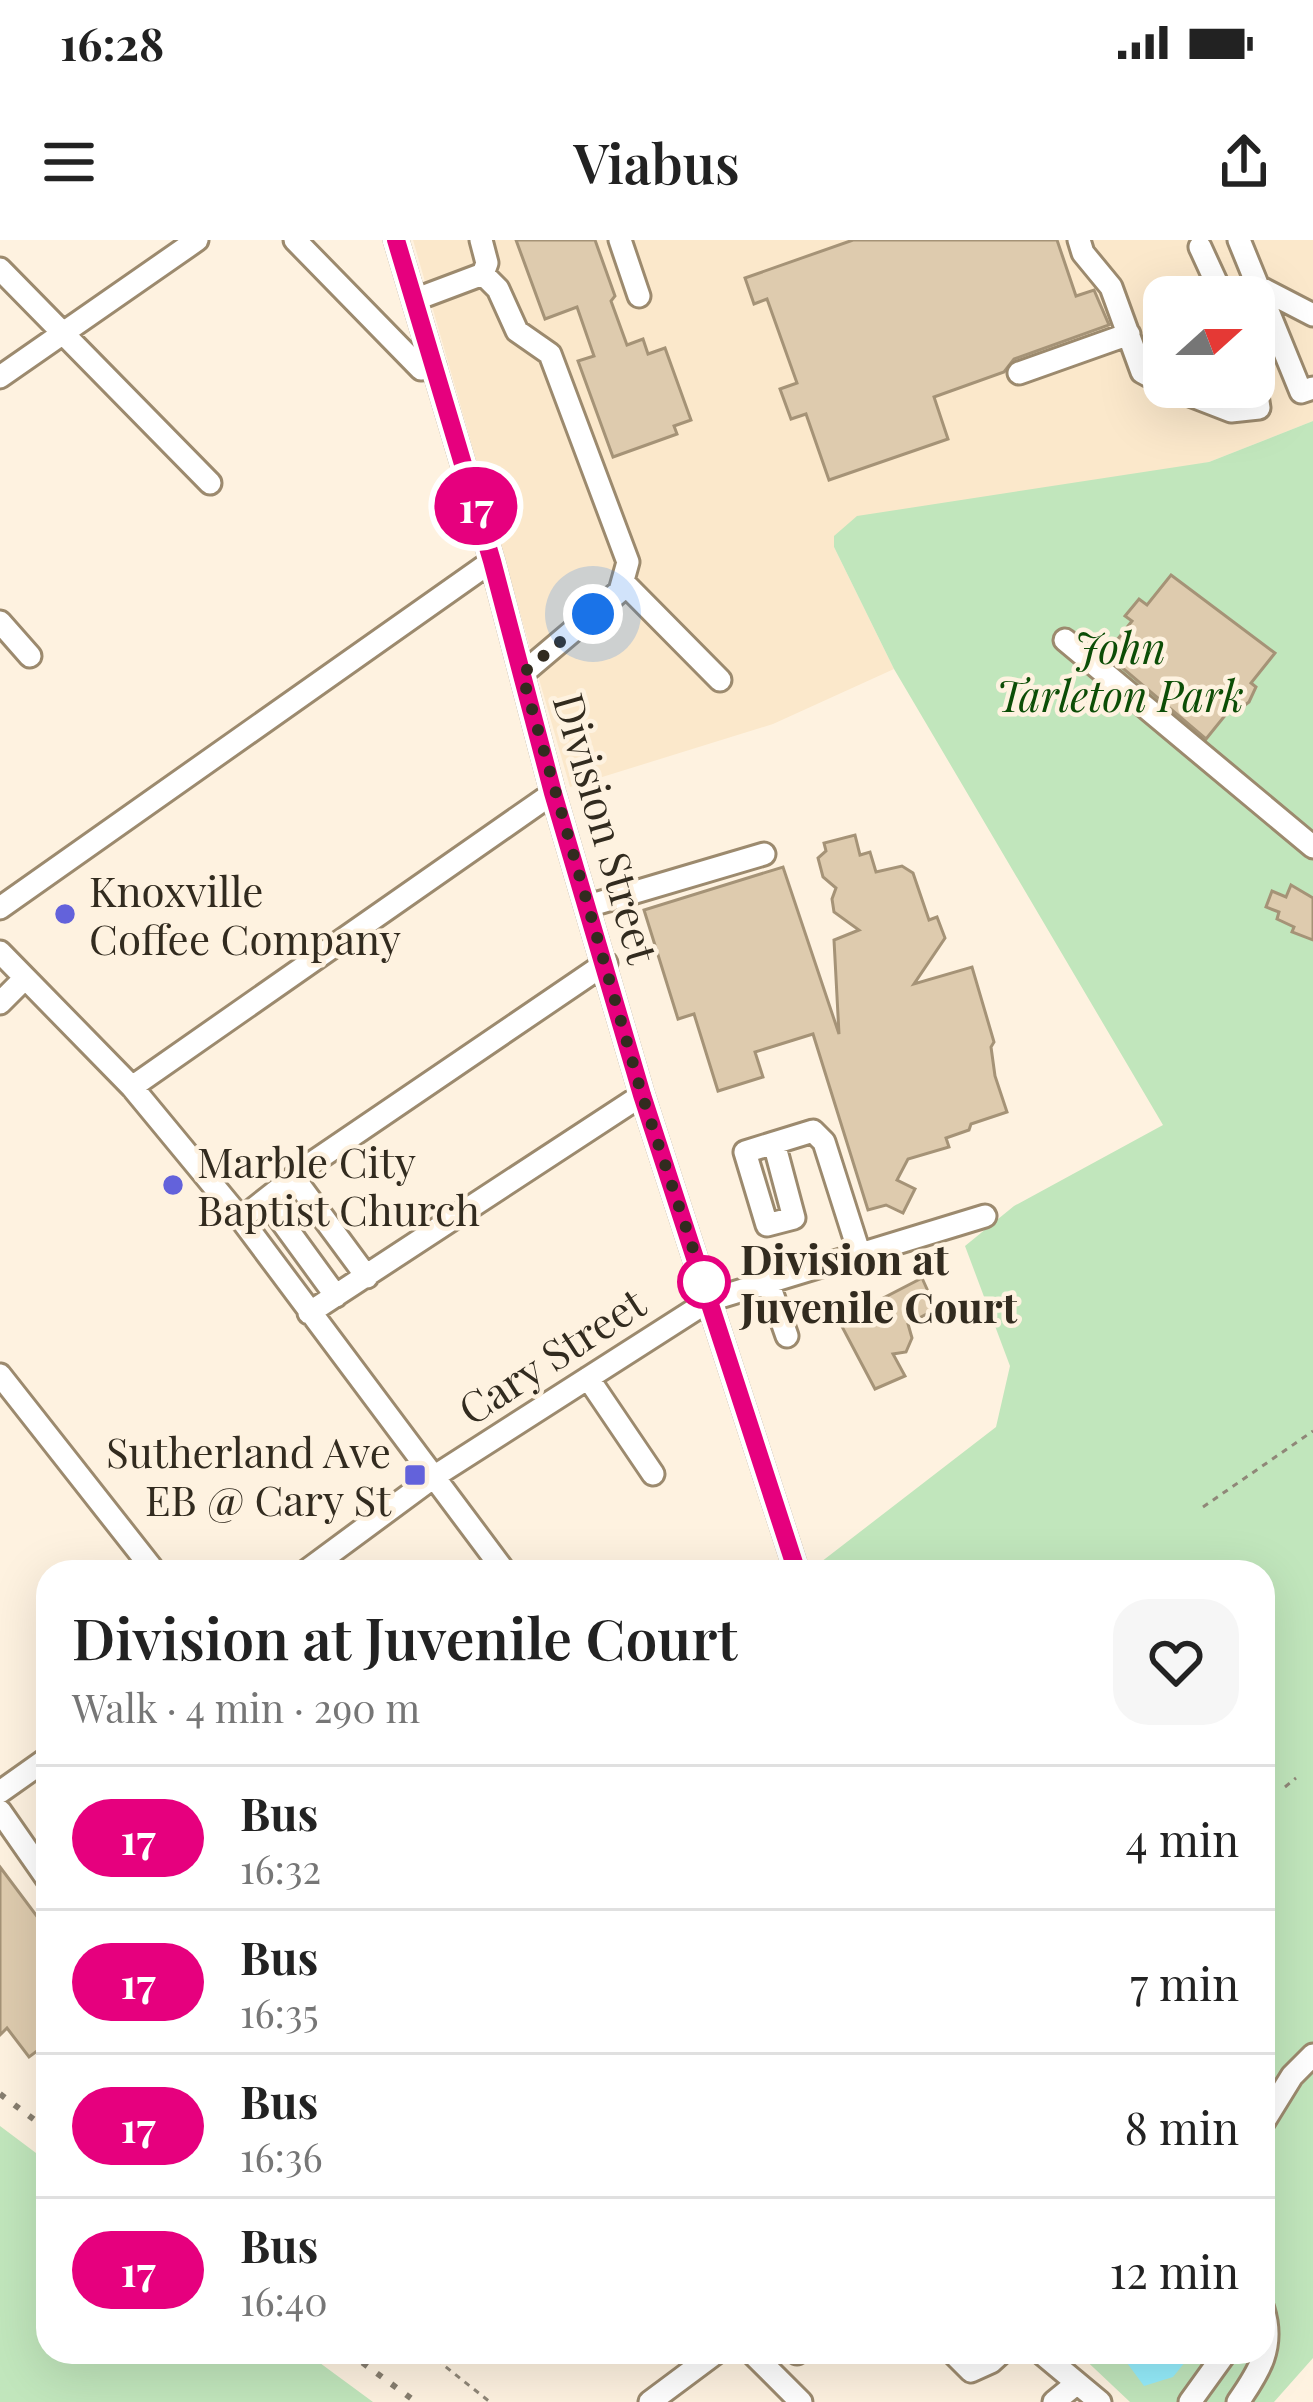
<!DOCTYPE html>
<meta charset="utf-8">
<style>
body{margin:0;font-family:"Playfair Display",serif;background:#f6f6f6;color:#222;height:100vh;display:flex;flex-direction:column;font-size:45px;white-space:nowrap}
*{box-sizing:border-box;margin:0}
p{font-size:39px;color:#767676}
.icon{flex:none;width:66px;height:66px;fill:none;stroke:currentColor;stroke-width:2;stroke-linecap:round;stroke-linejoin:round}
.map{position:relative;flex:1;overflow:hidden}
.drawer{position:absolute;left:36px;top:1320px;width:1239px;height:804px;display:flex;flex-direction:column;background:#fff;border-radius:36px;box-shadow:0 12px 48px #0002}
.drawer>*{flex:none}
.badge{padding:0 24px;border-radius:39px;font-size:42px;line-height:78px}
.needle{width:78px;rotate:69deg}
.fabs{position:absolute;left:1143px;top:36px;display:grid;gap:24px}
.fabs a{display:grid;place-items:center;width:132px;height:132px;border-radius:24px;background:#fff;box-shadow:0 12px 48px #0002;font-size:60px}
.you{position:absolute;width:60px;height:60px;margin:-30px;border:9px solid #fff;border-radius:50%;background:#1a73e8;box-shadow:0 0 0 18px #1a73e833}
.map>.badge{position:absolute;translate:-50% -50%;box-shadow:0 0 0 6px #fff}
.round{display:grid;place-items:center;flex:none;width:126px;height:126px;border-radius:36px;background:#f6f6f6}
.headline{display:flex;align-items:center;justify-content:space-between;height:204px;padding:0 36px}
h1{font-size:57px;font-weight:600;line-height:90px}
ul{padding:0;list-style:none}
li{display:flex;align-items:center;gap:36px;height:144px;padding:0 36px;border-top:3px solid #e0e0e0}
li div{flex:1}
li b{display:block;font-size:45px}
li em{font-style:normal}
li .badge{min-width:132px;font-weight:700;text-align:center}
.status{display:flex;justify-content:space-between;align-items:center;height:84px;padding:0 60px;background:#fff;direction:ltr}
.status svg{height:33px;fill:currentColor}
header{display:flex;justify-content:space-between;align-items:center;height:156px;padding:0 36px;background:#fff;font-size:54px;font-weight:600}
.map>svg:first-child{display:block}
.built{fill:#fbe8cb;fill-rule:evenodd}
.green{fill:#c1e6bc}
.water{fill:#95edfc}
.building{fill:#decbae;stroke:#a59377;stroke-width:3}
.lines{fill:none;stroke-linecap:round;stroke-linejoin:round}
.minor-casing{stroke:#9c8a6e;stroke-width:27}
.path{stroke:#908778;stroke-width:3;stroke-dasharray:6 6;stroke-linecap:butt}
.minor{stroke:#fff;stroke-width:21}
.rail{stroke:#877e6f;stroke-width:6;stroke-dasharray:6 12;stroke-linecap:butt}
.line-casing{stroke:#fff;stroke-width:27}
.line{stroke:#e6007e;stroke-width:18}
.walk{stroke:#322b1f;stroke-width:12;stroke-dasharray:0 21.6}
.poi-dot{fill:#6362db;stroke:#fef2e0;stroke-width:4.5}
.stop-dot{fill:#fff;stroke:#e6007e;stroke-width:6}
.labels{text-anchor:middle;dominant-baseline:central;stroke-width:9;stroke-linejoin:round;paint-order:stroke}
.park-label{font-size:42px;font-style:italic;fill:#0c4d06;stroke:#fef2e0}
.street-label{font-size:42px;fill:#322b1f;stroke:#fef2e0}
.poi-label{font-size:42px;fill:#322b1f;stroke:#fef2e0;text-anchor:start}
.stop-label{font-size:42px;font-weight:bold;fill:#322b1f;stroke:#fef2e0;text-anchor:start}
</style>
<div class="status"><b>16:28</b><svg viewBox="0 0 49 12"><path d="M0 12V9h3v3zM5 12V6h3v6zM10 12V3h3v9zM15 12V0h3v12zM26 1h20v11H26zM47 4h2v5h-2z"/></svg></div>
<header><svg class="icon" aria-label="menu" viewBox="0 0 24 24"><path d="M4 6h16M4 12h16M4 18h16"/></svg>Viabus<svg class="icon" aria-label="share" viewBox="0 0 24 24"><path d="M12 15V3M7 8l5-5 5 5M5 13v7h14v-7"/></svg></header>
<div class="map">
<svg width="1313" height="2162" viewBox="0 0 1313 2162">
<rect width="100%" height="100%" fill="#fef2e0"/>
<path class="built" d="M413,0H1313V181L1209,222L834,307L894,429L773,484L570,547ZM1164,57H1254V147H1164Z"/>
<path class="green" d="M1313,181V2118L1274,2162H1130L1077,2112H1263V1332H808L996,1187L1010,1126L965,1006L1014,966L1163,885L894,429L834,307V296L857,276L1209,222Z
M0,1886L48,1922V2112H305L373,2162H0Z"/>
<path class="water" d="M1119,2112H1189L1190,2116L1173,2137L1144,2146Z"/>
<path class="building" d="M516,0H595L615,56L611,61L627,105L643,99L648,114L665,108L691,180L674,186L677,194L613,217L578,121L594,116L577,67L545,79Z
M853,0H1057L1076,56L1094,50L1109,85L1014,119L1004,132L934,157L948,199L829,240L806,174L791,179L780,149L797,143L767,59L754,64L745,38Z
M1171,335L1275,413L1251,443L1256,447L1249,462L1236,472L1231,468L1206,499L1106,414L1132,381L1125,376L1139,359L1147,365Z
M855,595L860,615L870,612L876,632L902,626L913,633L929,680L937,677L945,698L914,744L972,727L994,802L991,807L995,836L1007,872L971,884L969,890L946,898L949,907L908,919L897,940L915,949L903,973L886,965L868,970L813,794L755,812L763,837L718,851L694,774L678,779L644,670L783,627L839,794L834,700L859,690L834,672L832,659L836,648L823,637L818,618L826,611L824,603Z
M1291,645L1313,658V700L1292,692L1294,687L1277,679L1279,672L1266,667L1272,651L1286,657Z
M922,1038L936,1069L908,1084L912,1098L906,1112L893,1114L905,1136L875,1149L839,1081Z
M0,1627L48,1691V1803L29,1817L7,1788L0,1795Z"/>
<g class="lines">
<g class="minor-casing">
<path id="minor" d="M295,0L421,129L434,126
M396,0L492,321L553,553L642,855L797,1332
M620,0L639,56
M1079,0L1083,13L1111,47L1142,132L1164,144
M1239,0L1301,152L1313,148
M1200,7L1223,57
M0,29L210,243
M483,34L498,49L517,91L550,114L628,322L620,351L522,434
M1259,47L1313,75
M414,60L483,34L487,23L481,0
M1019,133L1129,94
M0,137L197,0
M1169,147L1231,171L1259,168L1254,135
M624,343L720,440
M0,382L30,416
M1065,400L1313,607
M588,666L764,614
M0,668L492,321
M0,712L132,847L241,979L505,1332
M0,763L25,738
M132,847L553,553
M774,903L745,912L767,985L794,978L774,903L813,891L824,902L859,1012
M294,938L367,1037
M266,960L336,1056
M241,979L312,923L606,723
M768,1042L787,1096
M309,1073L642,855
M0,1135L155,1332
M588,1138L653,1234
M305,1332L435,1236L710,1060L985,976
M0,1552L48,1518
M0,1571L48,1640
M1263,1883L1292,1836L1313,1815
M751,2112L801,2162
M952,2112L971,2131L991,2122L1002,2112
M1040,2112L1100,2162
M797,2113L798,2112
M650,2162L717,2112
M1054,2162L1076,2144
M1190,2162L1226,2112
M1238,2162C1259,2132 1275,2107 1263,2069"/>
</g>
<path class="path" d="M1203,1267L1313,1191
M1285,1547L1296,1538
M427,2112L490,2162"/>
<use href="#minor" class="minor"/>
<path class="rail" d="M0,1854L48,1890
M348,2112L416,2162"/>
</g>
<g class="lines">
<g class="line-casing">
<path id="line" d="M396,0L492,321L553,553L642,855L797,1332"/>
</g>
<use href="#line" class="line"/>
<path class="walk" d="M593,374L522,434L642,855L710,1060L704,1042"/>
</g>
<g class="poi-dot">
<circle cx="65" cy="674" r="12"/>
<circle cx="173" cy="945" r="12"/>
<rect x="403" y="1223" width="24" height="24" rx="6"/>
</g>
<circle class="stop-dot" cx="704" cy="1042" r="24"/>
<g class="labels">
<g class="park-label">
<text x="1120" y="407">John<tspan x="1120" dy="48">Tarleton Park</tspan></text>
</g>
<g class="street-label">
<text transform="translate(607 588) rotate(74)">Division Street</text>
<text transform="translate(551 1115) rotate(-33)">Cary Street</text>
</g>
<g class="poi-label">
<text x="89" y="650">Knoxville<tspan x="89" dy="48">Coffee Company</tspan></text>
<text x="197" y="921">Marble City<tspan x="197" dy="48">Baptist Church</tspan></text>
<text x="391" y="1211" text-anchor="end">Sutherland Ave<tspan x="391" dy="48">EB @ Cary St</tspan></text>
</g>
<g class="stop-label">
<text x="740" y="1018">Division at<tspan x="740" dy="48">Juvenile Court</tspan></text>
</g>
</g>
</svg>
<div class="fabs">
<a><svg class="needle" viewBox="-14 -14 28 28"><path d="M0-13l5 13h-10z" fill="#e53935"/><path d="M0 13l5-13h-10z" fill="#767676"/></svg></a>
</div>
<div class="you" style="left:593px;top:374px"></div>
<b class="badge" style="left:476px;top:266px;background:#e6007e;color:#fff">17</b>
<section class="drawer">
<div class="headline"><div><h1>Division at Juvenile Court</h1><p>Walk · 4 min · 290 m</p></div><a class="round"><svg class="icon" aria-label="heart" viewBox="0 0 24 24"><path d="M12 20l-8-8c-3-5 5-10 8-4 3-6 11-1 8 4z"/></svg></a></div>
<ul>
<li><span class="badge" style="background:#e6007e;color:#fff">17</span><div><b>Bus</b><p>16:32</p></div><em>4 min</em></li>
<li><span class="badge" style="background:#e6007e;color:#fff">17</span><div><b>Bus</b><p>16:35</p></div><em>7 min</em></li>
<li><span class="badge" style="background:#e6007e;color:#fff">17</span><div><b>Bus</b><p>16:36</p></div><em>8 min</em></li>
<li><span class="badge" style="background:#e6007e;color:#fff">17</span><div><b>Bus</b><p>16:40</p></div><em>12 min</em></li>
</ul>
</section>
</div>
